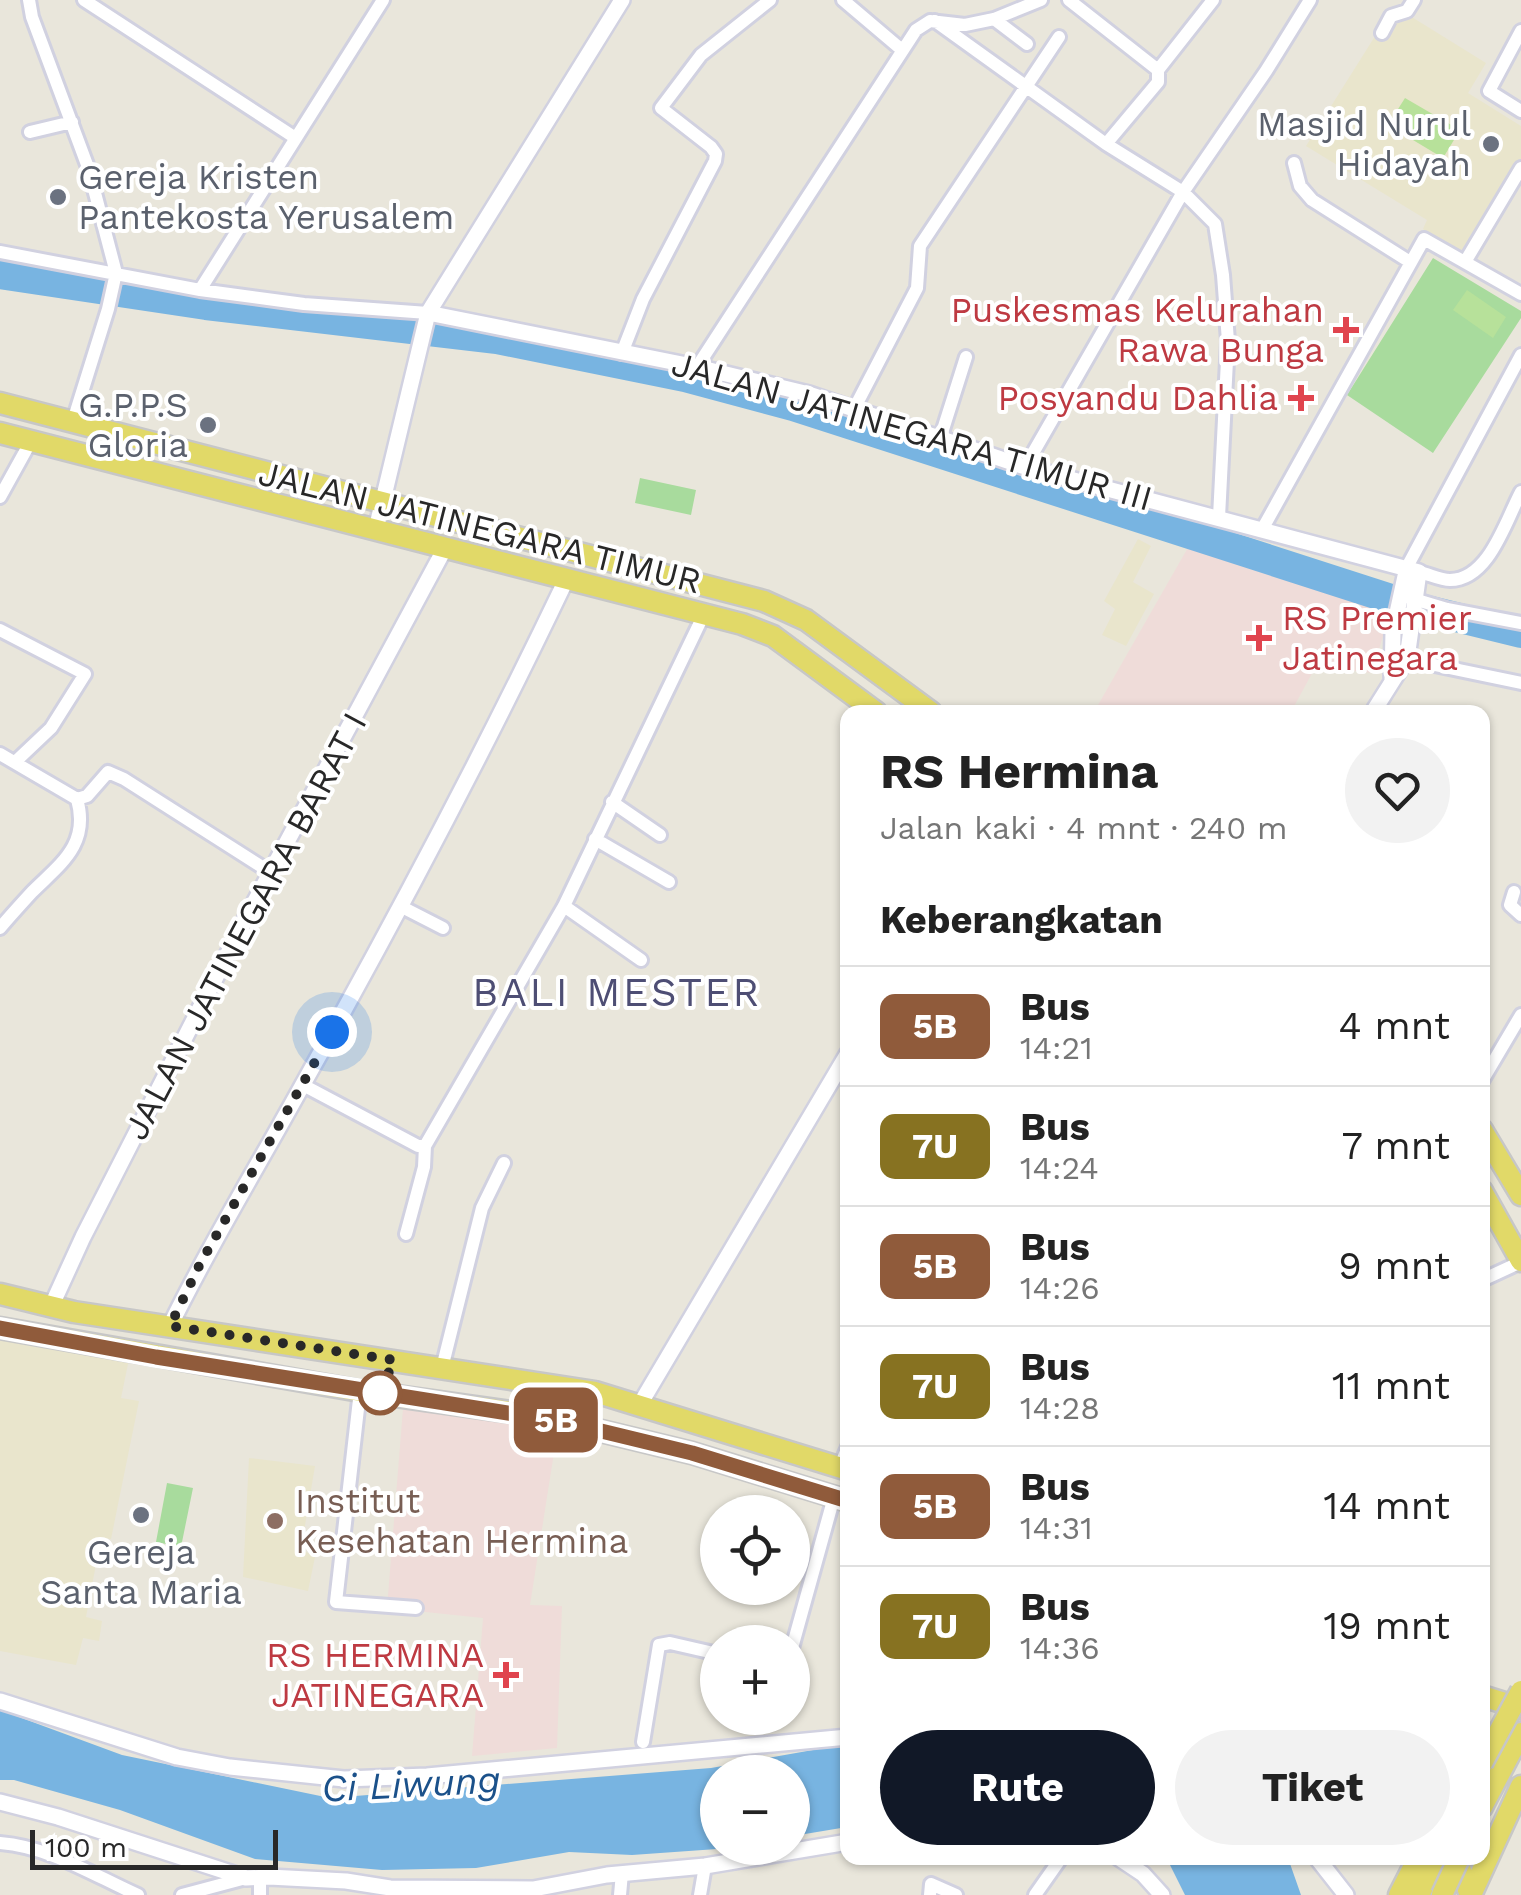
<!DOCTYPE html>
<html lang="id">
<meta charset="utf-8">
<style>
body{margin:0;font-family:"Work Sans",sans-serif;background:#f2f2f2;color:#222;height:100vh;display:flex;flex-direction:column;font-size:38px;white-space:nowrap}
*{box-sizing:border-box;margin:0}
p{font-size:32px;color:#767676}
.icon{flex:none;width:55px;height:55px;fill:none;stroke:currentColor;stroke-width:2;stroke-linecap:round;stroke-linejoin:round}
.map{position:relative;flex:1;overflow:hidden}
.side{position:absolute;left:840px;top:705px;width:650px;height:1160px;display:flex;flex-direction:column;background:#fff;border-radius:20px;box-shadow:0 2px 8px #0004}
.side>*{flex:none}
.badge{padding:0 20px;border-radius:15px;font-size:35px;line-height:65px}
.fabs{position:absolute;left:700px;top:1495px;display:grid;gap:20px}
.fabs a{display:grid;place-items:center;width:110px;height:110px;border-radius:50%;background:#fff;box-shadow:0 2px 8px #0004;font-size:50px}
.scale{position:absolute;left:30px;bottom:25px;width:248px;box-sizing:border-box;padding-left:10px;border:5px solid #282828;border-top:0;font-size:28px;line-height:35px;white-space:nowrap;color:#282828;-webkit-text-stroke:8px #fff;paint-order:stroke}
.you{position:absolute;width:50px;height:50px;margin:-25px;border:8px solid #fff;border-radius:50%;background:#1a73e8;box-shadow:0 0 0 15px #1a73e833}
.map>.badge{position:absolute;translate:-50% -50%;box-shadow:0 0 0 5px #fff}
h2{padding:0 40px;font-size:38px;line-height:90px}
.round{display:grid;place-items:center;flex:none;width:105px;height:105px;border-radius:52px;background:#f2f2f2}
.summary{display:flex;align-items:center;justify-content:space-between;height:170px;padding:0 40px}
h1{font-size:48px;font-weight:700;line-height:75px}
.button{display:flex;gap:20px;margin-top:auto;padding:20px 40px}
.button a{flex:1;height:115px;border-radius:60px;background:#111827;color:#fff;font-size:40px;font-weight:700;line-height:115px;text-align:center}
.button a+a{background:#f2f2f2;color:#222}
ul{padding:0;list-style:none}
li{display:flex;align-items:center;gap:30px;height:120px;padding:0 40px;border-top:2px solid #e0e0e0}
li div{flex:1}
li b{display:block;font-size:38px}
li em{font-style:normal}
li .badge{min-width:110px;font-weight:700;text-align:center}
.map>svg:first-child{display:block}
.education{fill:#e9e5cc}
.medical{fill:#efdcd9}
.green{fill:#a8db9d}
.pitch{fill:#b7e19a}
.water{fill:#78b4e1}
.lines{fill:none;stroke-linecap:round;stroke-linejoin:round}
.river{stroke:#78b4e1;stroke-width:30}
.minor-casing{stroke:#d1d1e0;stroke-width:18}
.tertiary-casing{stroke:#d1d1e0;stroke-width:20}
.primary-casing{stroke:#c7c7c7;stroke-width:25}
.minor{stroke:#fff;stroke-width:12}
.tertiary{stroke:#fff;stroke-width:15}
.primary{stroke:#e1d968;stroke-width:20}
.primary-bridge-casing{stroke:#c7c7c7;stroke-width:25;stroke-linecap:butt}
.primary-bridge{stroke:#e1d968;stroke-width:20}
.line-casing{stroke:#fff;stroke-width:22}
.line{stroke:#905b3b;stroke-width:15}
.walk{stroke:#282828;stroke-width:10;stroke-dasharray:0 18}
.worship-dot{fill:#6b7280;stroke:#fff;stroke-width:4}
.health-dot{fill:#e0444e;stroke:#fff;stroke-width:4}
.stop-dot{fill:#fff;stroke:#905b3b;stroke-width:5}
.education-dot{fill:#8d6e63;stroke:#fff;stroke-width:4}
.labels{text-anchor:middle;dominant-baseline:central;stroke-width:8;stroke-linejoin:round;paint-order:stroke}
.worship-label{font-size:35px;fill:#5b616d;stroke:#fff;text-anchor:end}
.health-label{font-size:35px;fill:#be3a42;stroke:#fff;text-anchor:end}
.street-label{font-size:35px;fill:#282828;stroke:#fff}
.education-label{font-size:35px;fill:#785e54;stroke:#fff;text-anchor:start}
.water-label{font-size:38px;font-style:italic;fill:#1b518a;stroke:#fff}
.quarter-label{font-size:40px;letter-spacing:2.5px;fill:#4e4e74;stroke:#fff}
</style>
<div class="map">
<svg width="1521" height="1895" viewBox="0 0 1521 1895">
<rect width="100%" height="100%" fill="#e9e6db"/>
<path class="education" d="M1394,6L1486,63L1468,93L1521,126V162L1463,254L1423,229L1427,220L1306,146Z
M1138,539L1151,546L1133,582L1154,594L1126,646L1102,635L1115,609L1104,601Z
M0,1332L129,1359L121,1398L139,1401L111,1539L101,1538L86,1617L102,1621L99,1641L83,1638L76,1665L0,1651Z
M249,1458L315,1466L301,1549L315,1557L308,1591L243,1577Z"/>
<path class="medical" d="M1190,544L1391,609L1372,673L1316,666L1291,712H1094Z
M404,1396L559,1421L530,1605L562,1606L557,1748L472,1756L483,1618L387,1608Z"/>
<path class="green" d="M1433,258L1521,311V318L1433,453L1347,395Z
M640,478L696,490L691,515L635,503Z
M167,1483L193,1488L181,1547L156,1542Z"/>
<path class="pitch" d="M1405,98L1460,130L1443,158L1388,125Z
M1467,290L1506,317L1493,338L1453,310Z"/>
<path class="water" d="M0,1710L122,1755L330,1798L711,1768L847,1744V1827L793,1836L792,1772H718V1848H731L632,1855L569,1852L476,1868L382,1870L255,1859L120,1810L14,1780H0Z
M1161,1858H1288L1301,1895H1185L1168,1861Z"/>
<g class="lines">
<path class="river" d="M0,274L206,305L497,339L685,377L793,406L1419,608L1521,633"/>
<g class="minor-casing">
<path id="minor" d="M29,0L32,17L89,170L116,273L108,309L73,421
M84,0L294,137
M843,0L902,50
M1069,0L1158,70
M994,19L1027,44
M935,21L1106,144L1183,192L1215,224L1223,275L1228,341L1219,517
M1521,31L1489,91L1521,111
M1382,33L1391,16L1407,11L1414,0
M30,132L72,122
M1106,144L1158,82V70L1213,0
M1294,163L1300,186L1312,200L1410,262
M0,252L200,290L304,304L428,313
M1465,262L1521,168
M200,290L383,0
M622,353L643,299L715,161L716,154L711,147L661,108L701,55L770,0
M697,367L916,30L930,21L965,25L994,19L1041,0
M853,411L917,288L920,246L1059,37
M940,439L966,357
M1025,467L1183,192L1266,71L1310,0
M0,497L31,441
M1263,528L1424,239L1521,294
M1407,567L1521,355
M1419,572C1429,574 1440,580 1450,580C1489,580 1506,520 1521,492
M1407,597L1447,609L1521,623
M0,630L85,674L51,728L15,762
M1401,658L1521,683
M0,754L77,799
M612,802L660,835
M595,839L669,882
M1514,892L1510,905L1521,915
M400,906L443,928
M564,906L641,960
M0,928C10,916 21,904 32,892C60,864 90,845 77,799L87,796L108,772L124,779L270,872
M1482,1081L1521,1015
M303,1085L418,1146H425
M425,1146L564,906L704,614
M406,1234L424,1167L425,1146
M1482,1280L1521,1262
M442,1368L482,1208L504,1163
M360,1391L336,1602L416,1608
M839,1468L848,1447
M792,1648L834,1497
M643,1742L659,1645L670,1643L718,1654
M0,1843C50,1847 93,1875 138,1895
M260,1877V1895
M182,1895L246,1878
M620,1895L622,1873
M700,1895L705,1866
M930,1895L931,1884L956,1895
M1035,1895L1061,1858"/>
</g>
<g class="tertiary-casing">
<path id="tertiary" d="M428,313L697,367L809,394L1025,467L1419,572L1407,658L1373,712
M376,529L428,313L622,0
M1392,680L1393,631L1407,567
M51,1307L83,1237L245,920L445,548
M170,1326C210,1244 258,1166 302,1086C395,920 484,752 566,580
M639,1406L848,1053
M0,1701L177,1757L230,1767L344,1779L427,1776L848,1737
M0,1802L58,1817L246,1878L269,1877L346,1881L390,1888L533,1889L607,1875L705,1866L848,1842
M1119,1858L1143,1874L1162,1895
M1317,1858L1346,1895"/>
</g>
<g class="primary-casing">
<path id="primary" d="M0,403L764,601L806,620L931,712
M0,433L742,624L773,636L876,712
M1482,1130L1521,1195
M1482,1191L1521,1261
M0,1294L74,1312L595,1392L848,1470
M0,1328L360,1391L539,1416L692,1453L848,1501
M1482,1696L1521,1708
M1482,1807L1521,1733
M1440,1858L1461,1871L1470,1895
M1399,1895L1418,1858
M1419,1895L1437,1858
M1471,1895L1521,1786"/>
</g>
<use href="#minor" class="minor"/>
<use href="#tertiary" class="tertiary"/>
<use href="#primary" class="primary"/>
<g class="primary-bridge-casing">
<path id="primary-bridge" d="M1482,1763L1521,1691
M1442,1895L1459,1858"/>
</g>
<use href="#primary-bridge" class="primary-bridge"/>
</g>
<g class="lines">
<g class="line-casing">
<path id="line" d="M0,1328L156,1357L564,1422L692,1453L848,1501"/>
</g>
<use href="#line" class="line"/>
<path class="walk" d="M332,1032L200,1264L170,1326L394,1360L380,1393"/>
</g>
<g class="worship-dot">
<circle cx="1491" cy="144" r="10"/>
<circle cx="58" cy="197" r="10"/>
<circle cx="208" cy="425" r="10"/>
<circle cx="141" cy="1515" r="10"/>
</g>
<g class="health-dot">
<path d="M1341 315h10v10h10v10h-10v10h-10v-10h-10v-10h10z"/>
<path d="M1296 383h10v10h10v10h-10v10h-10v-10h-10v-10h10z"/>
<path d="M1254 623h10v10h10v10h-10v10h-10v-10h-10v-10h10z"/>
<path d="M501 1660h10v10h10v10h-10v10h-10v-10h-10v-10h10z"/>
</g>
<circle class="stop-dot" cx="380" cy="1393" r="20"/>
<circle class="education-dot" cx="275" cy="1521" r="10"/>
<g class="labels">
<g class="worship-label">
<text x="1471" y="124">Masjid Nurul<tspan x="1471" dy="40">Hidayah</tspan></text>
<text x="78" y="177" text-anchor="start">Gereja Kristen<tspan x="78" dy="40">Pantekosta Yerusalem</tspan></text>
<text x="188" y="405">G.P.P.S<tspan x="188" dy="40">Gloria</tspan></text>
<text x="141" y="1552" text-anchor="middle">Gereja<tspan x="141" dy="40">Santa Maria</tspan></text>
</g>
<g class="health-label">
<text x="1324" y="310">Puskesmas Kelurahan<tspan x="1324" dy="40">Rawa Bunga</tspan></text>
<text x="1278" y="398">Posyandu Dahlia</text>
<text x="1282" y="618" text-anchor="start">RS Premier<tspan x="1282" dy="40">Jatinegara</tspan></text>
<text x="484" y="1655">RS HERMINA<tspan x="484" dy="40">JATINEGARA</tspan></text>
</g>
<g class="street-label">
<text transform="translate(912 431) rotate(16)">JALAN JATINEGARA TIMUR III</text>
<text transform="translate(480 527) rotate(14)">JALAN JATINEGARA TIMUR</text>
<text transform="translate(245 926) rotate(-62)">JALAN JATINEGARA BARAT I</text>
</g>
<g class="education-label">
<text x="295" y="1501">Institut<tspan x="295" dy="40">Kesehatan Hermina</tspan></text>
</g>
<g class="water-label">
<text transform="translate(411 1784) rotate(-3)">Ci Liwung</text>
</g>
<g class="quarter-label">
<text x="617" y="992">BALI MESTER</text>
</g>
</g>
</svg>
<div class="fabs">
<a><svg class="icon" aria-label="locate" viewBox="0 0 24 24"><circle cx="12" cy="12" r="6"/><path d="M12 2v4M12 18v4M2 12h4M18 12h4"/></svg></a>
<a>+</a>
<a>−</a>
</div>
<div class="scale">100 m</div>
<div class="you" style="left:332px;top:1032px"></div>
<b class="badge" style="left:556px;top:1420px;background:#905b3b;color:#fff">5B</b>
<section class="side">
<div class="summary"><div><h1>RS Hermina</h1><p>Jalan kaki · 4 mnt · 240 m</p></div><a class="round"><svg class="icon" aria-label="heart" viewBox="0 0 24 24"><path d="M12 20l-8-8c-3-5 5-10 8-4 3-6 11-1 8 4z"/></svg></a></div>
<h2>Keberangkatan</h2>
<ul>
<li><span class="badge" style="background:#905b3b;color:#fff">5B</span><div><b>Bus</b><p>14:21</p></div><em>4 mnt</em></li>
<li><span class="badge" style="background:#877221;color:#fff">7U</span><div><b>Bus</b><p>14:24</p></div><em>7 mnt</em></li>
<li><span class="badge" style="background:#905b3b;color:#fff">5B</span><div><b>Bus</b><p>14:26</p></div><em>9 mnt</em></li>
<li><span class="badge" style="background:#877221;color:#fff">7U</span><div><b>Bus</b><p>14:28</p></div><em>11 mnt</em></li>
<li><span class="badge" style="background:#905b3b;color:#fff">5B</span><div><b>Bus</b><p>14:31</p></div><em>14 mnt</em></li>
<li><span class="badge" style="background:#877221;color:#fff">7U</span><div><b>Bus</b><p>14:36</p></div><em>19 mnt</em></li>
</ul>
<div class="button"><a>Rute</a><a>Tiket</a></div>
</section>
</div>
